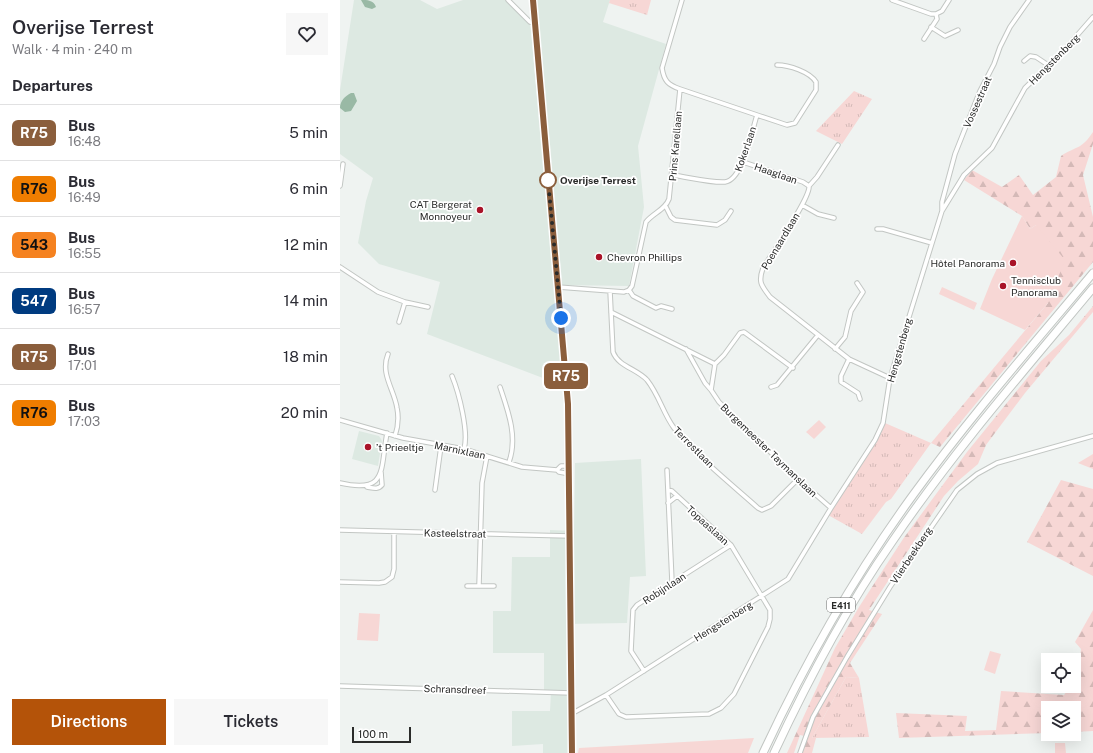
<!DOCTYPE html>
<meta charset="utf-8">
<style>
body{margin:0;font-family:"Public Sans",sans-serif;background:#f7f7f7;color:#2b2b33;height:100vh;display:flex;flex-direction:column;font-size:15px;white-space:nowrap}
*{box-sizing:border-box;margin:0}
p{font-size:13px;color:#7c7c81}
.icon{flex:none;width:22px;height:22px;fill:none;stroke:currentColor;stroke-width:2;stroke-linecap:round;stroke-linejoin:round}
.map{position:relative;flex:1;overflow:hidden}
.drawer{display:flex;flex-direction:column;background:#fff;width:340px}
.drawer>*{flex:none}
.badge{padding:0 8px;border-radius:6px;font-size:14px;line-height:26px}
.controls{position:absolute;left:701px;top:653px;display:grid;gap:8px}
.controls a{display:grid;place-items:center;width:40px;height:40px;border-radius:0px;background:#fff;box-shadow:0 4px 16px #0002;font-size:20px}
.scale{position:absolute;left:12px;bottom:10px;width:59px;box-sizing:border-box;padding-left:4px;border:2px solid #2a2b2a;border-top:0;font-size:11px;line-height:14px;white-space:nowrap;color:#2a2b2a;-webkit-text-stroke:3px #fff;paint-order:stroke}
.you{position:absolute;width:20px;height:20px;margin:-10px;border:3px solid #fff;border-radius:50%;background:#1a73e8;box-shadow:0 0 0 6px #1a73e833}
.map>.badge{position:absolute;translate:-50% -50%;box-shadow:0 0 0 2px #fff}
h2{padding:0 12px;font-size:15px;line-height:36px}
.round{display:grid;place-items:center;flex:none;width:42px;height:42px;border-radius:0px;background:#f7f7f7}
.overview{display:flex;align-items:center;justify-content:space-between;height:68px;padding:0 12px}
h1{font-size:19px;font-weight:600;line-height:30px}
.button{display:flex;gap:8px;margin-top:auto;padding:8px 12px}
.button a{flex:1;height:46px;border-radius:0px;background:#b45309;color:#fff;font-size:16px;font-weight:600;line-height:46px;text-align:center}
.button a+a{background:#f7f7f7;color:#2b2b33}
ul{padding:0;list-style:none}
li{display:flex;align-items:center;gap:12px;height:56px;padding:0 12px;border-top:1px solid #e1e1e2}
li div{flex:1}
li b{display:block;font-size:15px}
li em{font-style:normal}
li .badge{min-width:44px;font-weight:700;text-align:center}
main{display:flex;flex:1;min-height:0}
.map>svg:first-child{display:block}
.built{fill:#dde9e2}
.grass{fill:url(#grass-tufts)}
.forest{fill:url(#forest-firs)}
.garden{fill:#f7d7d5}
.water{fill:#99b9a5}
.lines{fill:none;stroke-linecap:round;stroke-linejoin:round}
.minor-casing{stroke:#c2c6c3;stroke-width:5.5}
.primary-casing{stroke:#c2c6c3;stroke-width:8}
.motorway-casing{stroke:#c2c6c3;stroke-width:9}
.minor{stroke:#fff;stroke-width:3.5}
.primary{stroke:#fff;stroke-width:6}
.motorway{stroke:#fff;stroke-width:7}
.line-casing{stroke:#fff;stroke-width:9}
.line{stroke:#8b5e3c;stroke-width:6}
.walk{stroke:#2a2b2a;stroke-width:4;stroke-dasharray:0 7.2}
.stop-dot{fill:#fff;stroke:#8b5e3c;stroke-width:2}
.poi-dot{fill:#a91328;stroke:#fff;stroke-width:1.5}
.labels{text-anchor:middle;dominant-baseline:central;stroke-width:3.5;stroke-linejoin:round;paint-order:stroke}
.shield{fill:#fff;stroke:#6a6b6a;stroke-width:1}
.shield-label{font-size:9px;font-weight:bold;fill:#2a2b2a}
.street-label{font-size:10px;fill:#2a2b2a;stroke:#fff}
.stop-label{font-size:10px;font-weight:bold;fill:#2a2b2a;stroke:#fff;text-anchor:start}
.poi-label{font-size:10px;fill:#2a2b2a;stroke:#fff;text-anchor:start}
</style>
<main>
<section class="drawer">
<div class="overview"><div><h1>Overijse Terrest</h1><p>Walk · 4 min · 240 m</p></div><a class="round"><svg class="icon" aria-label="heart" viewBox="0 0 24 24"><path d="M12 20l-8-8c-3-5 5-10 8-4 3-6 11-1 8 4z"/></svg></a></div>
<h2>Departures</h2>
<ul>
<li><span class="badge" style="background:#8b5e3c;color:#fff">R75</span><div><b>Bus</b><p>16:48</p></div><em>5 min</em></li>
<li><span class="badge" style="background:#ef7d00;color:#111">R76</span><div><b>Bus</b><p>16:49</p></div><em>6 min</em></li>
<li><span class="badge" style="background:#f58220;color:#111">543</span><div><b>Bus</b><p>16:55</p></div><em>12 min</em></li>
<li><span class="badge" style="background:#003b80;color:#fff">547</span><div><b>Bus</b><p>16:57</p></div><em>14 min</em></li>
<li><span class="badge" style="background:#8b5e3c;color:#fff">R75</span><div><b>Bus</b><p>17:01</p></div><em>18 min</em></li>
<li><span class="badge" style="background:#ef7d00;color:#111">R76</span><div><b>Bus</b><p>17:03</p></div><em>20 min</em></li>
</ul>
<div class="button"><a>Directions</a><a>Tickets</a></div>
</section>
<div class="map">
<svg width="753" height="753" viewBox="0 0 753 753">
<defs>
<pattern id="grass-tufts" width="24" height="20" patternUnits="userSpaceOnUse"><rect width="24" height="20" fill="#f7d7d5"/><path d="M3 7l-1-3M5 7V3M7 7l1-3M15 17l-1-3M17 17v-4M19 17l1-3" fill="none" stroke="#d4b9b7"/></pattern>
<pattern id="forest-firs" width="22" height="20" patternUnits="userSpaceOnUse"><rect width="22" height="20" fill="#f7d7d5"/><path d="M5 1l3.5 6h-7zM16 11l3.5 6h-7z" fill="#d4b9b7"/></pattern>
</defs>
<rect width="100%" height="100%" fill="#eff3f1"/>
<path class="built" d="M14,0H80L97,9L123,0H168L190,21L224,386L87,334L100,282L39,264L18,243L26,201L33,178L0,154V90Z
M197,0H270L263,22L326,44L298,146L304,207L289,286L222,285Z
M19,431L39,436L41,439L42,441L38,466L12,459Z
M301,459L306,576L290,577L287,623L226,624L229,753H203V744L172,746V711H210L211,692L204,691V653H153V611H171L172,557H210V530L234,531L235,463Z"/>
<path class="grass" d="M270,0H311L307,15L269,3Z
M514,91L532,99L502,144L476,131Z
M545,423L591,443L551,499L546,502L522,534L488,515L538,439Z
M506,677L519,678L529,737L472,738Z"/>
<path class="forest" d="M753,132V144L743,175L753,217V262L600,447L591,443L708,303L696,225L690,229L682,216L624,180L632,170L662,187L679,175L693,195L716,177L721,156C738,145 741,150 753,132Z
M753,306V312L685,393L646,445L638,464L618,481L604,496L529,610L542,614L510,663L519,678L506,677L472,738H476L472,753H462L468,737L460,735L454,753H447L495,648L519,607L563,539L627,452L701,361L729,335Z
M753,454V469L738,463Z
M721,480L753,489V576L687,542Z
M753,610V731L734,732V708H708V733L559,738L556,713L627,716L625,731L656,730L661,691L724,695L731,686H734L739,666L741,649L735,642Z"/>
<path class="garden" d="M682,216L690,229L696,225L725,260L708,303L685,330L640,309L652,279Z
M602,287L637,303L634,310L599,294Z
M479,420L486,427L474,439L466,432Z
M19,613L40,614L38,641L17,640Z
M650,651L661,654L655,674L644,670Z
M414,738L408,753H238L239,748Z
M715,743H725L726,753H715Z"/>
<path class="water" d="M21,0C27,0 34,0 36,7L32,9L25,7Z
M11,93H14L17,101L11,111L5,112L0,108C0,101 5,96 11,93Z"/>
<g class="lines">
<g class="minor-casing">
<path id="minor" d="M168,0L190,22L195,23
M552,0L591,14H596
M591,27L605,36L618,30
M584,39L597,19L596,14L602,11L609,0
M684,61L690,56L696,57L708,65
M417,115L447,125L455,123L476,90V82C470,72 449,65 437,65
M498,145L477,177L469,186C471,197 431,255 423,268C418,282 421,285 430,297L509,359L550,378
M403,162L463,182L469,186
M332,175C348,177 370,183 385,182C403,180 412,130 417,115L340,89
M0,186L3,164
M462,205L478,214L494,218
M326,207L331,217L335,220L377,225L385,220L391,211
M602,211V202L615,154L640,91L654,64L660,47L670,27L689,0
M537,229H543L592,243
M0,267L38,292L65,302L88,307
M218,287L284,292L289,290
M289,290L292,286L306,222C313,213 325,210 329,199L340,89C328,85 324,81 322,68L342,0
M289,290L293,296L316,308L321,306L332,309
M270,291L273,352C278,366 297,369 307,380C319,395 323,413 334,428C357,457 390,483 418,508L422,510L431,506L458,479
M271,312L375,364L371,390L379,402L458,479L491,508
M59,322L65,302
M346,349L365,383L371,390
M495,349L505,337L511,311L523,292L517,283
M48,354C40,374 54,389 57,408C59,418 58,427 55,436
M509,359L501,376V382L518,393L520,399
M375,364L384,355L400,333L404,332L453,368
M112,376C119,393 129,432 124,449
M160,387C168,411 178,437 169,462
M431,387L437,385L478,335
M0,420L63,438L124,449L182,467L217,470L219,472L230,474
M217,470L221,466H230
M327,470L332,582
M0,483C48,494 40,470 47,433
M27,487C33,488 38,490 42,485L41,472
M95,490L101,446
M328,503L337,496
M0,530L230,536
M0,582L39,583L45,582L52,577L54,569V532
M139,585L142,483L147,456
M127,586H154
M304,671L291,651L293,610L297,605L391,545
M0,686L231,693
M266,695L279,714L286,717L369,714L381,708L394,694L428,627L430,619V610L391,545L332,491L328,490
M231,714L266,695L448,579L491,508L535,440L543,423L550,378L602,211L624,175L652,148L685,88L725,49L753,17
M460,753L473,717L507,657L550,587L617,490L637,474L657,463L753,436"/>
</g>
<g class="primary-casing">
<path id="primary" d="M193,0L228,404L232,753"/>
</g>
<g class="motorway-casing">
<path id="motorway" d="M423,753C465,663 514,576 573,495C629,418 692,346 753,273
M434,753C468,680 506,608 552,542C613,452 684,371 753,288"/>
</g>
<use href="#minor" class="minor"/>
<use href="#primary" class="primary"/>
<use href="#motorway" class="motorway"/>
</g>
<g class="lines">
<g class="line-casing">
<path id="line" d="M193,0L228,404L232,753"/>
</g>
<use href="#line" class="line"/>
<path class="walk" d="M208,180L221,318"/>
</g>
<circle class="stop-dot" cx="208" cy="180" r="8"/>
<g class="poi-dot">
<circle cx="140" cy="210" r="4"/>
<circle cx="259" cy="257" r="4"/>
<circle cx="673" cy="263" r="4"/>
<circle cx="663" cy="286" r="4"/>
<circle cx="28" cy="447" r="4"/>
</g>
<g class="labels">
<rect class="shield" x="487" y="598" width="28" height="14" rx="3"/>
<g class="shield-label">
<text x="501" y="605">E411</text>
</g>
<g class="street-label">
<text transform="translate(714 59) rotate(-45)">Hengstenberg</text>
<text transform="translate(637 102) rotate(-66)">Vossestraat</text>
<text transform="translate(335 146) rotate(-85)">Prins Karellaan</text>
<text transform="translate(405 149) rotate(-71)">Kokerlaan</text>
<text transform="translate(436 173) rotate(19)">Haaglaan</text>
<text transform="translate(440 241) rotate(-59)">Poenaardlaan</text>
<text transform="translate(559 350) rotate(-74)">Hengstenberg</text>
<text transform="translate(354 447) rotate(45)">Terrestlaan</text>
<text transform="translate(120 450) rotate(12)">Marnixlaan</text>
<text transform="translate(429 450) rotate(44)">Burgemeester Taymanslaan</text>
<text transform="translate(368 525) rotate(42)">Topaaslaan</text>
<text transform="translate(115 533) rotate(1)">Kasteelstraat</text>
<text transform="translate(571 555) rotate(-56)">Vlierbeekberg</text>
<text transform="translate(324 588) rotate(-33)">Robijnlaan</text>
<text transform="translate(383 621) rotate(-32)">Hengstenberg</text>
<text transform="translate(115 689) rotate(2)">Schransdreef</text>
</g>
<g class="stop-label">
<text x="220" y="180">Overijse Terrest</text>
</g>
<g class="poi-label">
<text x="132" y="204" text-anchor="end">CAT Bergerat<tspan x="132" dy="12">Monnoyeur</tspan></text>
<text x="267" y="257">Chevron Phillips</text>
<text x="665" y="263" text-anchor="end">Hôtel Panorama</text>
<text x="671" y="280">Tennisclub<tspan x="671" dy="12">Panorama</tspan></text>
<text x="36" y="447">’t Prieeltje</text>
</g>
</g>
</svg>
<div class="controls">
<a><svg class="icon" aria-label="locate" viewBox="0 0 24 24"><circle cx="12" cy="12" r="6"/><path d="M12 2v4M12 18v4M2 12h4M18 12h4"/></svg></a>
<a><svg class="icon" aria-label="layers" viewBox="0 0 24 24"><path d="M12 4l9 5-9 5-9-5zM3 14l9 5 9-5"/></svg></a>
</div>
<div class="scale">100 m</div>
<div class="you" style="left:221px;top:318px"></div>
<b class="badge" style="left:226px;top:376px;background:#8b5e3c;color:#fff">R75</b>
</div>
</main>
